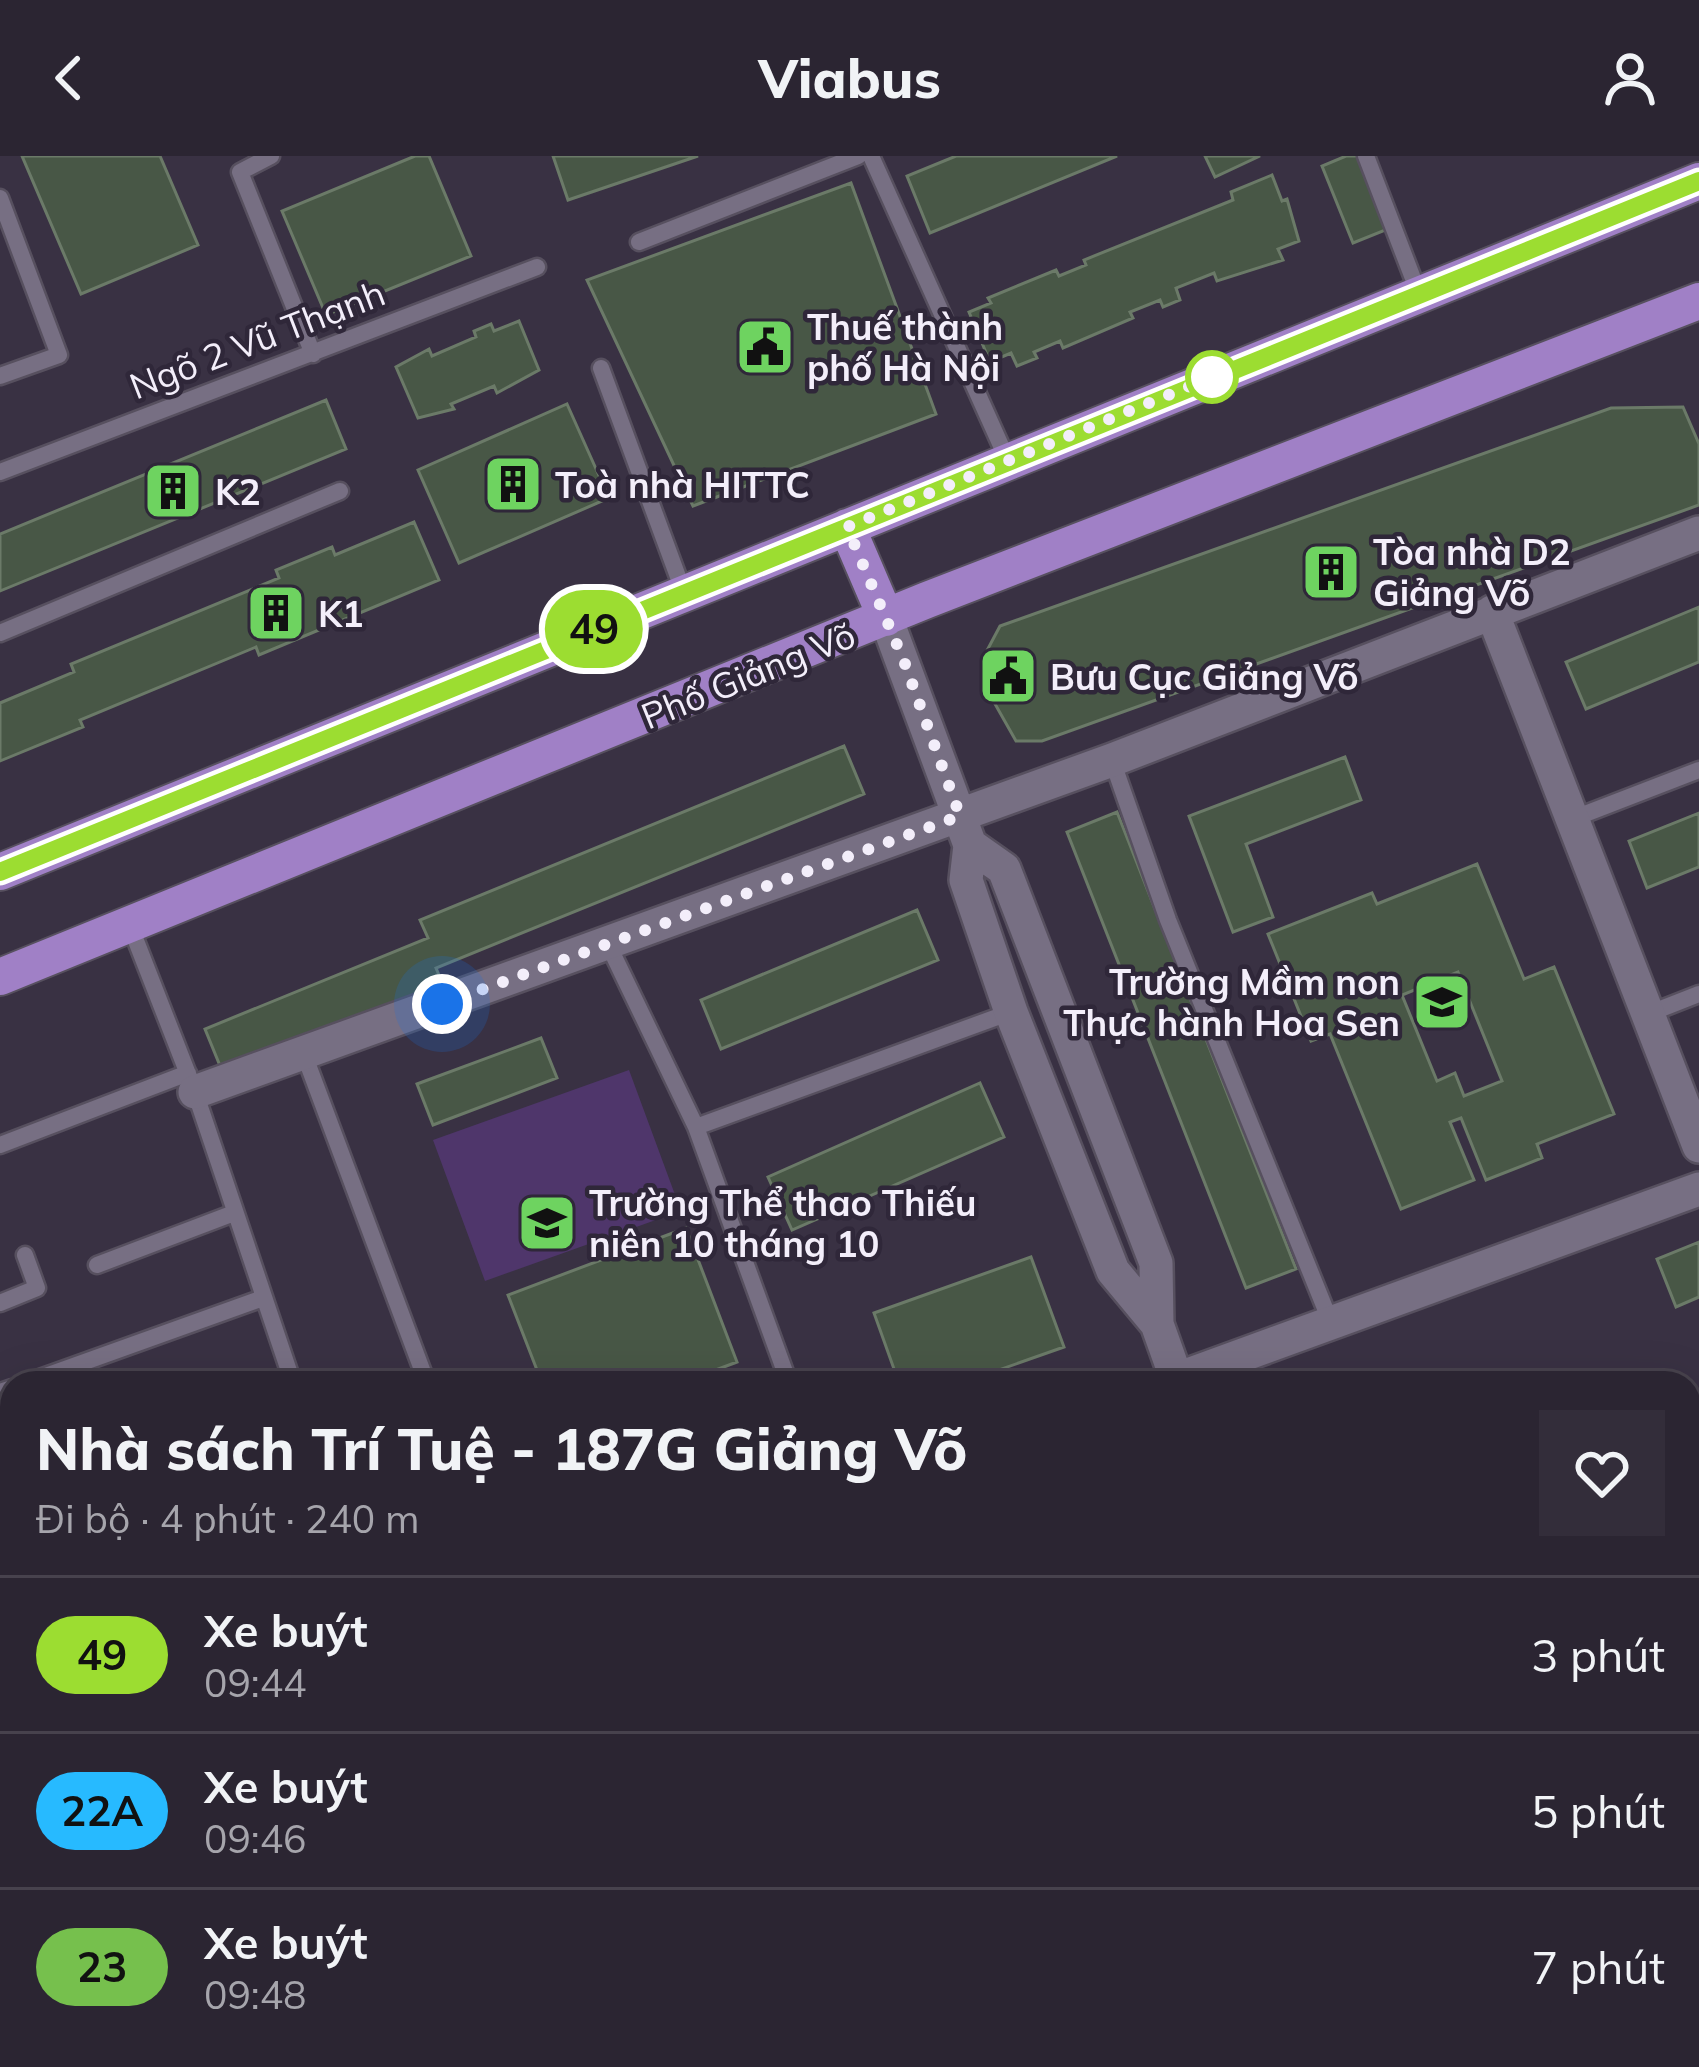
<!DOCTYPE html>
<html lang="vi">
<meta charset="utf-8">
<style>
body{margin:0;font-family:Mulish,sans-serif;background:#332d3a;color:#f1f3f6;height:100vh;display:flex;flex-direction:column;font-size:45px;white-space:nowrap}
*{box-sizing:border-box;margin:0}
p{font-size:39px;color:#a6a5ac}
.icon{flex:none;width:66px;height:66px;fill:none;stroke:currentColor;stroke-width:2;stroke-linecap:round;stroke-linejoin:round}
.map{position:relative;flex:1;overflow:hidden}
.details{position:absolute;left:0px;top:1215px;width:1701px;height:696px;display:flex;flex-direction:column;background:#2b2532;border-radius:36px 36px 0 0;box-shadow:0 12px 48px #0002,0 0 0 3px #47424d}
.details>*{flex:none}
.badge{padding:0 24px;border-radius:39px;font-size:42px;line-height:78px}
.you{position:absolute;width:60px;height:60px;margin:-30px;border:9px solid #fff;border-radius:50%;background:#1a73e8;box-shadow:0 0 0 18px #1a73e833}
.map>.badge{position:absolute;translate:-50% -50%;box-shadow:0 0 0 6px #fff}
.round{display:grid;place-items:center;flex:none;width:126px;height:126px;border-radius:0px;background:#332d3a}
.head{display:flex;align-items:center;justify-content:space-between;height:204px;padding:0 36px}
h1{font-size:57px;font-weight:800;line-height:90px}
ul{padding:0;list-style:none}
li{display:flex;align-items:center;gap:36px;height:156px;padding:0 36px;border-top:3px solid #47424d}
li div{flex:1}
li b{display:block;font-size:45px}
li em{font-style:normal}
li .badge{min-width:132px;font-weight:700;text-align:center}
header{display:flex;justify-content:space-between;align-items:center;height:156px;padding:0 36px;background:#2b2532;font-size:54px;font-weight:800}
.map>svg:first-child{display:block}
.green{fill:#4f366b}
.water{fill:#300e4c}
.building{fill:#485746;stroke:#6b7a68;stroke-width:3;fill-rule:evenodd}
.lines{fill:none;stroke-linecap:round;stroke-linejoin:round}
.service-casing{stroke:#57505f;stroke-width:21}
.minor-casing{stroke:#57505f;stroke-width:38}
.tertiary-casing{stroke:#57505f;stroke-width:40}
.primary-casing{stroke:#57505f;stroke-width:40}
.path{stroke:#888191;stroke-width:6;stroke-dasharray:9 9;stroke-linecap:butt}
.service{stroke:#776f83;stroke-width:16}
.minor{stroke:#776f83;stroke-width:33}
.tertiary{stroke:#776f83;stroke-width:36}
.primary{stroke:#a080c6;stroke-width:36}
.line-casing{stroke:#fff;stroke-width:27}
.line{stroke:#9cdd31;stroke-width:18}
.walk{stroke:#f3eefa;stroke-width:12;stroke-dasharray:0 21.6}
.stop-dot{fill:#fff;stroke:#9cdd31;stroke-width:6}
.labels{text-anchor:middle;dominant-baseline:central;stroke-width:9;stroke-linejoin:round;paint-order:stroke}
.poi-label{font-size:36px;font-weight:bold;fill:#f3eefa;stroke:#2f2739;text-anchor:start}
.street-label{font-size:36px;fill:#f3eefa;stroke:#2f2739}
</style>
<header><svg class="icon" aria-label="back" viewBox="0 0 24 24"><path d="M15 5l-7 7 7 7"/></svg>Viabus<svg class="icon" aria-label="person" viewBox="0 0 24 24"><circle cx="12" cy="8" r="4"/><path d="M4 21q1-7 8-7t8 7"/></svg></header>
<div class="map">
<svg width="1699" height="1911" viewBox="0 0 1699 1911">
<rect width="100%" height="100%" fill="#393143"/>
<path class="green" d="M629,914L681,1055L485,1125L433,984Z
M467,1899H603L627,1908L462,1911Z"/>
<path class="water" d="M1699,1396V1911H1407L1408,1899H1689V1402Z"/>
<path class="building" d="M22,0H160L198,89L81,138Z
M415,0H429L471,100L326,159L282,55Z
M553,0H698L568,44Z
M956,0H1117L930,77L907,20Z
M1205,0H1260L1215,21Z
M1346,0H1358L1388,73L1353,87L1322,10Z
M1272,19L1282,45L1287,43L1299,85L1278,93L1283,104L1217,125L1214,117L1176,132L1180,144L1163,151L1160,144L1130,156L1133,162L1063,192L1060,185L1034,196L1037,202L1017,210L1011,197L990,206L969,156L991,147L988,142L1056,114L1059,120L1086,109L1084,104L1233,44L1231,36Z
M851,27L936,258L693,350L587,124Z
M519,165L539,214L497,237L494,230L451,248L454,253L418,262L396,211L429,193L432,200L476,181L474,175L491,168L494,175Z
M326,244L346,293L0,435V378Z
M567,248L609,342L459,407L418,314Z
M1683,251L1699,288V349L1042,585H1016L986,532L983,502L1000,470L1611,252Z
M414,366L439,424L259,499L256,491L80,564L83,571L0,605V547L74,516L71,508L279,422L276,414L332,391L335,399Z
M1699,451V506L1586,553L1566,506Z
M844,590L864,638L436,812L445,833L225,922L205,873L428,782L420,764Z
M1345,601L1361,644L1246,688L1273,761L1233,776L1189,660Z
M1117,656L1296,1113L1246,1132L1067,676Z
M1699,657V711L1647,732L1629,685Z
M1477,708L1524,823L1554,811L1614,958L1537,988L1542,1002L1486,1024L1461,962L1450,966L1474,1024L1401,1053L1330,878L1311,885L1268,778L1372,737L1377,748ZM1458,816L1502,925L1464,940L1455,917L1437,925L1402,839Z
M917,754L938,804L721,893L701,844Z
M541,882L557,922L433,969L417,928Z
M980,927L1004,981L792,1074L768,1021Z
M686,1072L737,1206L681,1227H542L508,1139Z
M1699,1086V1141L1676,1151L1657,1103Z
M1031,1101L1064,1191L962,1227H899L874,1157Z
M12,1392V1467L0,1472V1396Z
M165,1899H360L390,1911H170Z
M637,1899H707L702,1911H667Z
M729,1899H832L828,1911H725Z
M1031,1899H1176L1172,1911H1042L1044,1904Z"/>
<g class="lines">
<g class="service-casing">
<path id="service" d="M271,0L240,16L313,198
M871,0L1007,303
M1366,0L1419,138
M0,42L59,199L0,220
M639,86L858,0
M601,212L684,437
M0,316L537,111
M0,477L340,335
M1112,604L1168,764L1331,1167
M1572,663L1699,614
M131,772L195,936L293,1227
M608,788L696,971L789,1227
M1648,858L1699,838
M304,898L427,1227
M696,971L1011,856
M0,989L188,917
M97,1109L234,1057
M0,1147L37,1132L25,1099
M26,1227L263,1142
M0,1236L12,1232
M0,1362L12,1357
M0,1501L12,1497
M0,1806L12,1802
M39,1911L81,1899"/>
</g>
<g class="minor-casing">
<path id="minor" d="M1492,456L1699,990
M886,462L970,689L966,724L1011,856L1113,1115L1157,1168L1178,1227
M970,689L1004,713L1156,1107L1157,1168
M195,936L1112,604L1699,377
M1177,1223L1699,1033
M1297,1911L1298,1899"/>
</g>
<g class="tertiary-casing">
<path id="tertiary" d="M0,1601L12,1634
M110,1899L114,1911"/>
</g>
<g class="primary-casing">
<path id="primary" d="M847,371L886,462
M0,716L1699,25
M0,821L927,444L1699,145"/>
</g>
<path class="path" d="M1689,1344L1699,1341
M1335,1911L1336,1899
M1393,1911L1395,1899"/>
<use href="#service" class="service"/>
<use href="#minor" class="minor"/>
<use href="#tertiary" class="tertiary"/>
<use href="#primary" class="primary"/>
</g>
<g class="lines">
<g class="line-casing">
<path id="line" d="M0,716L1699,25"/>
</g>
<use href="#line" class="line"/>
<path class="walk" d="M442,848L960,660L904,505L847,371L1212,221"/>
</g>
<defs>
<g id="civic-square" transform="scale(3)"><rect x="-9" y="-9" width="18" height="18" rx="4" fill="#6ed360" stroke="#2f2739"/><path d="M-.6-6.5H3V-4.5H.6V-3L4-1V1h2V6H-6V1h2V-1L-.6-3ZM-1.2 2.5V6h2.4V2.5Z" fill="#111"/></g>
<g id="building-square" transform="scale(3)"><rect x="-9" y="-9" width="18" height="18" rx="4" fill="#6ed360" stroke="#2f2739"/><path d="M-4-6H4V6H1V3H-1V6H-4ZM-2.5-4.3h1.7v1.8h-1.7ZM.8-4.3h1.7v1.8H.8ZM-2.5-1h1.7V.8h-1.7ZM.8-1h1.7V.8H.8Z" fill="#111"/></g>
<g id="school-square" transform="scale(3)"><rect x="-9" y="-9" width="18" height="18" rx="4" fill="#6ed360" stroke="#2f2739"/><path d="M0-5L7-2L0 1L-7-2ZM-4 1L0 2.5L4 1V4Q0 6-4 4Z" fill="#111"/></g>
</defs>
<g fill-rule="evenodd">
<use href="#civic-square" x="765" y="191"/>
<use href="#building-square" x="513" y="328"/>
<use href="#building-square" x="173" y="335"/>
<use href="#building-square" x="1331" y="416"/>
<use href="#building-square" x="276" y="457"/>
<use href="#civic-square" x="1008" y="520"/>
<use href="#school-square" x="1442" y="846"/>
<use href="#school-square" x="547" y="1067"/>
</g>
<circle class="stop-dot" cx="1212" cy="221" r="24"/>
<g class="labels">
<g class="poi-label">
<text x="807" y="170">Thuế thành<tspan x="807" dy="41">phố Hà Nội</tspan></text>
<text x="555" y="328">Toà nhà HITTC</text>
<text x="215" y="335">K2</text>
<text x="1373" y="395">Tòa nhà D2<tspan x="1373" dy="41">Giảng Võ</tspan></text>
<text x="318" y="457">K1</text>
<text x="1050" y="520">Bưu Cục Giảng Võ</text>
<text x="1400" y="825" text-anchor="end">Trường Mầm non<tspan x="1400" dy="41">Thực hành Hoa Sen</tspan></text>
<text x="589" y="1046">Trường Thể thao Thiếu<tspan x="589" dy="41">niên 10 tháng 10</tspan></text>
</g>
<g class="street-label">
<text transform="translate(257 183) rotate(-21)">Ngõ 2 Vũ Thạnh</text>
<text transform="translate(748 519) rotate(-22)">Phố Giảng Võ</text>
</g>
</g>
</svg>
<div class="you" style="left:442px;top:848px"></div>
<b class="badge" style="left:594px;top:473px;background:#9cdd31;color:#111">49</b>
<section class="details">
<div class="head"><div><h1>Nhà sách Trí Tuệ - 187G Giảng Võ</h1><p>Đi bộ · 4 phút · 240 m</p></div><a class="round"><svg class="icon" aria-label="heart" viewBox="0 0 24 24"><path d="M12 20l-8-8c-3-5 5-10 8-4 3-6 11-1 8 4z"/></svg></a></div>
<ul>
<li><span class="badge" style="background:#9cdd31;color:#111">49</span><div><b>Xe buýt</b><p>09:44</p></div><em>3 phút</em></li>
<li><span class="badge" style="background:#27baff;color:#111">22A</span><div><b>Xe buýt</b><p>09:46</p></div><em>5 phút</em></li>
<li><span class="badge" style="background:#76c04d;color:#111">23</span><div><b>Xe buýt</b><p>09:48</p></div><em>7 phút</em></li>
</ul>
</section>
</div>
